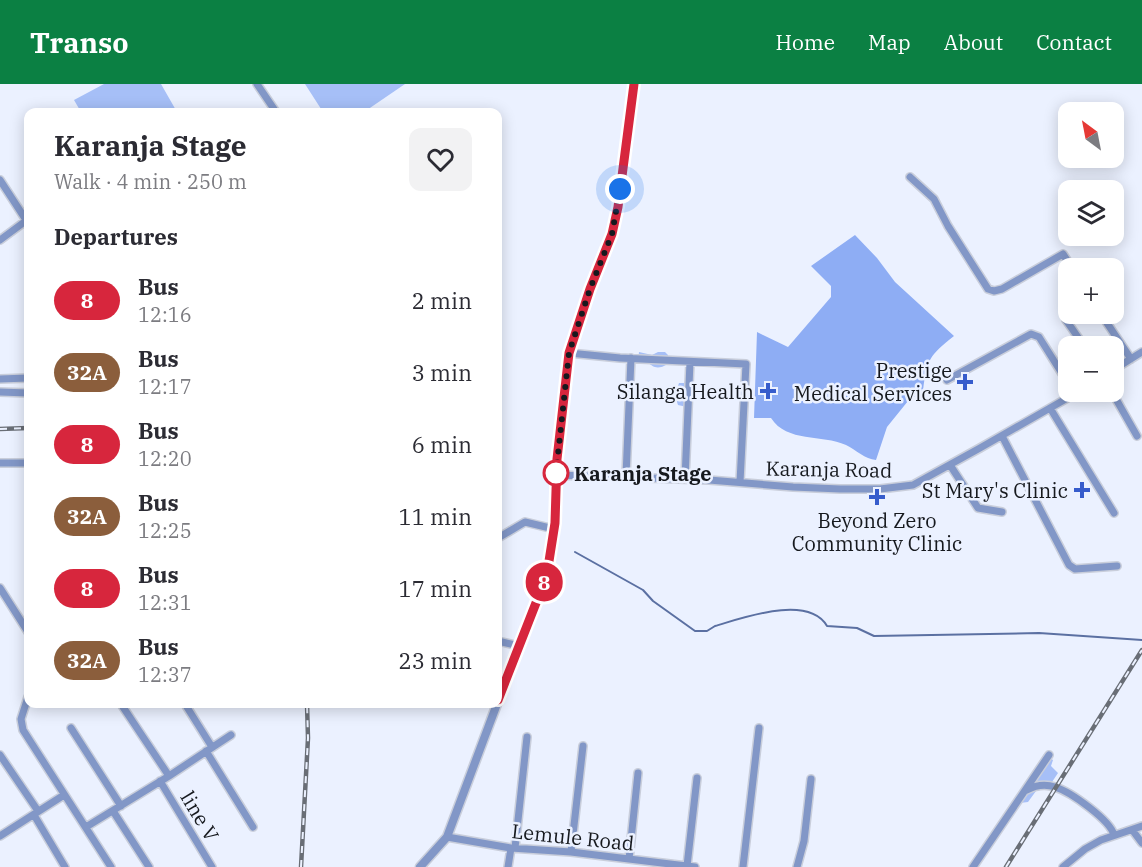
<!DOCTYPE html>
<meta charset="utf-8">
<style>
body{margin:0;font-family:"IBM Plex Serif",serif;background:#f2f2f3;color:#2b2b33;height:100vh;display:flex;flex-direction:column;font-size:22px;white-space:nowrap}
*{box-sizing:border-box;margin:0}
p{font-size:20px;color:#7c7c81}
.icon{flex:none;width:33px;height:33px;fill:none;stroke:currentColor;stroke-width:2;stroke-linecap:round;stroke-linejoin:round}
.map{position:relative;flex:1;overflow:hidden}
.drawer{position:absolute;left:24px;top:24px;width:478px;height:600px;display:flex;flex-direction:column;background:#fff;border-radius:12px;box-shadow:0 3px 15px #0003}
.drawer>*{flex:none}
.badge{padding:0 12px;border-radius:20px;font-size:21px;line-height:39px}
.needle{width:39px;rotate:328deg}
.buttons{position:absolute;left:1058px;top:18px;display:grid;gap:12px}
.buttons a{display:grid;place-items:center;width:66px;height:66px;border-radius:12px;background:#fff;box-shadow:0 3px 15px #0003;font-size:30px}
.you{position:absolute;width:30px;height:30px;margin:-15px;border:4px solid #fff;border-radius:50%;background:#1a73e8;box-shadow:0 0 0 9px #1a73e833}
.map>.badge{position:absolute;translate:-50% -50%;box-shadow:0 0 0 3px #fff}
h2{padding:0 30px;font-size:22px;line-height:54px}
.round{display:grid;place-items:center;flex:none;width:63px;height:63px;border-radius:12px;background:#f2f2f3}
.summary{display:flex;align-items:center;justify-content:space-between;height:102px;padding:0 30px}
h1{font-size:28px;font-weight:700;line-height:45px}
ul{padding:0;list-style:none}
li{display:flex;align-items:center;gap:18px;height:72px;padding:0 30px}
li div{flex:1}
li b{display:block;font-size:22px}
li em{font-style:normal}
li .badge{min-width:66px;font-weight:700;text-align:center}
header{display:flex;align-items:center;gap:36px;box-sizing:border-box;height:84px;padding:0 30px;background:#0b8043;color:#fff}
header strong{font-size:28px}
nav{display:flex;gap:33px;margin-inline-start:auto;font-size:21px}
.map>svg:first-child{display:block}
.green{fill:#a6bff7}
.forest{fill:#8eadf4}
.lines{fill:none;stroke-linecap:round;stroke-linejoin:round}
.stream{stroke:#5b70a2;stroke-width:2}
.minor-casing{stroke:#c9cedb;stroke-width:10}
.tertiary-casing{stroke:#c9cedb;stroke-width:11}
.minor{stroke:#8297c7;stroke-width:7}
.tertiary{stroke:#8297c7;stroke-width:8}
.rail-casing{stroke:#696e76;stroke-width:4.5}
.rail{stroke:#ebf1ff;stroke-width:2;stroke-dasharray:7;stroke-linecap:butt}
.line-casing{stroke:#fff;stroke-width:14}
.line{stroke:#d7263d;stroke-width:9}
.walk{stroke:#16191e;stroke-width:6;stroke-dasharray:0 10.8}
.poi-dot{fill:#365ccc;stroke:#ebf1ff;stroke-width:2}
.stop-dot{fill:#fff;stroke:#d7263d;stroke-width:3}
.labels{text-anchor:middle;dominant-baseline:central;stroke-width:5;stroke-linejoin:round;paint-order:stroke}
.poi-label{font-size:20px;fill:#16191e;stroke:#ebf1ff;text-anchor:end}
.street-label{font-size:20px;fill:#16191e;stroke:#ebf1ff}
.stop-label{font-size:20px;font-weight:bold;fill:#16191e;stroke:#ebf1ff;text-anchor:start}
</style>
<header>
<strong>Transo</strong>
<nav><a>Home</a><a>Map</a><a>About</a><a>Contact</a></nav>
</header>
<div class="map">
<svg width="1142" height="783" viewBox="0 0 1142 783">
<rect width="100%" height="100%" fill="#ebf1ff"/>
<path class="green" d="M104,0H161L177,28H81L74,16Z
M305,0H405L364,28H323Z
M639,268L652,271L658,268H665L668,271V280C657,286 654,284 645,276L638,278Z
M687,292V323L678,321L677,318L670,317L672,305H677L679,299H684Z
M1044,670L1053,676L1051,682L1058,689L1048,704L1036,707L1028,718L1013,720Z"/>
<path class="forest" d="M855,151L877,174L895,198L954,252C929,272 927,275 923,307L908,317L887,343L876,376C865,375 856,366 846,361C822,350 787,359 771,334H754L757,248L788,263L831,213V202L811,182Z"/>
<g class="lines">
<path class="stream" d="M575,468L643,506L653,517L695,547H707L715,542C743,534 808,510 827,542L857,544L874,552L1039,549L1142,556"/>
<g class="minor-casing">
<path id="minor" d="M257,0L276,28
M910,93L934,115L948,142L988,205L994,207L1002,205L1063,170L1072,184
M0,96L28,139
M0,156L27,136
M1101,230L1131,275
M1066,236L1084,262
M569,269L620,274L746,280L740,398
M1113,286L1142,268
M0,295L28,294
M947,296L1031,250L1039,253L1068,299
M0,308L28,309
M1112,308L1137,352
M1050,324L1114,429
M1002,352L1069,481L1075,485L1117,482
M0,379H28
M950,381L978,424L1002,428
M556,391L709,396L793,403L840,405H880L913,401L980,364L1078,308
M626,392L631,274
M685,395L690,278
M498,454L525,438L554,445
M0,504L28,548
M498,557L519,562
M28,613L21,635L23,646L111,783
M121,620L169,692
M185,620L212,663
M71,644L121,722
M206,667L253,743
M0,671L38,727
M160,697L212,783
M1027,706C1036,701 1046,700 1055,703C1071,708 1110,736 1114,751
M113,727L149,783
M34,731L65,783
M86,743L169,692L231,651
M1133,747L1142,759
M0,752L64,711
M447,753L511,764L571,768L695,783
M515,764L527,653
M571,768L583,662
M629,775L638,689
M687,782L697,694
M508,783L511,764
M743,783L759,644
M797,783L804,757L811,695
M973,783L1049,671
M1063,783L1085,765L1101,756L1142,742"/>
</g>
<g class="tertiary-casing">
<path id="tertiary" d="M498,616L543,500L549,477L556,428L557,375L569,269L590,205L612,150L618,123L634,0
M420,783L447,753L497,620"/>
</g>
<use href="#minor" class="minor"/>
<use href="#tertiary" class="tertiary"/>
<g class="rail-casing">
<path id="rail" d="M0,345L28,344
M301,783L308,654L307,620
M1006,783L1142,566"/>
</g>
<use href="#rail" class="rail"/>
</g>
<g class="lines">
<g class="line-casing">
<path id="line" d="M498,616L543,501L549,477L555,439L557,375L569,269L590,205L612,150L618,123L634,0"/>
</g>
<use href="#line" class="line"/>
<path class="walk" d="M556,389L569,269L590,205L612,150L620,105"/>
</g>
<g class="poi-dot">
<path d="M962 289h6v6h6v6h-6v6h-6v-6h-6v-6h6z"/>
<path d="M765 298h6v6h6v6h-6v6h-6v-6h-6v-6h6z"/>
<path d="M1079 397h6v6h6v6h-6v6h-6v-6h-6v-6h6z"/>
<path d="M874 404h6v6h6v6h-6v6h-6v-6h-6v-6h6z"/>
</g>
<circle class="stop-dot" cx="556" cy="389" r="12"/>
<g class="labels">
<g class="poi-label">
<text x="952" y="286">Prestige<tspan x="952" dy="23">Medical Services</tspan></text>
<text x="754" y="307">Silanga Health</text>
<text x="1068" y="406">St Mary's Clinic</text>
<text x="877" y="436" text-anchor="middle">Beyond Zero<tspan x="877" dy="23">Community Clinic</tspan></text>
</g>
<g class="street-label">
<text transform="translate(829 385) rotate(1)">Karanja Road</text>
<text transform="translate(200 732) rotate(59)">line V</text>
<text transform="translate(573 753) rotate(6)">Lemule Road</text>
</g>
<g class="stop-label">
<text x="574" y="389">Karanja Stage</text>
</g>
</g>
</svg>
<div class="buttons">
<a><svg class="needle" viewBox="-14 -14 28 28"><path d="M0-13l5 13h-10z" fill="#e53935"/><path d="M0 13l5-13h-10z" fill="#7c7c81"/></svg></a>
<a><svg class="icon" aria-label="layers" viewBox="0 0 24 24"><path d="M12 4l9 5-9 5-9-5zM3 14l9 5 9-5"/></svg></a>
<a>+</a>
<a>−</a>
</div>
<div class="you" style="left:620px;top:105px"></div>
<b class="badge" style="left:544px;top:498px;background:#d7263d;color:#fff">8</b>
<section class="drawer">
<div class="summary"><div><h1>Karanja Stage</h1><p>Walk · 4 min · 250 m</p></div><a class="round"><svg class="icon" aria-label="heart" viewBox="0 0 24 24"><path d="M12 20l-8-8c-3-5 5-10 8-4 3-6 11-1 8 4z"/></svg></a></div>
<h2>Departures</h2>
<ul>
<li><span class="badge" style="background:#d7263d;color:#fff">8</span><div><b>Bus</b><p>12:16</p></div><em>2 min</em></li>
<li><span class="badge" style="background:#8b5e3c;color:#fff">32A</span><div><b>Bus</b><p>12:17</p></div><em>3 min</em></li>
<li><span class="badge" style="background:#d7263d;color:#fff">8</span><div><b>Bus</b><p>12:20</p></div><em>6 min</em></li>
<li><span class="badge" style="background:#8b5e3c;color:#fff">32A</span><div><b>Bus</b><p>12:25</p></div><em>11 min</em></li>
<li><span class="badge" style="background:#d7263d;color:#fff">8</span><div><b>Bus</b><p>12:31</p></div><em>17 min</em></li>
<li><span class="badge" style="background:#8b5e3c;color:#fff">32A</span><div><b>Bus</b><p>12:37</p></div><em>23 min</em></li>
</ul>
</section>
</div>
